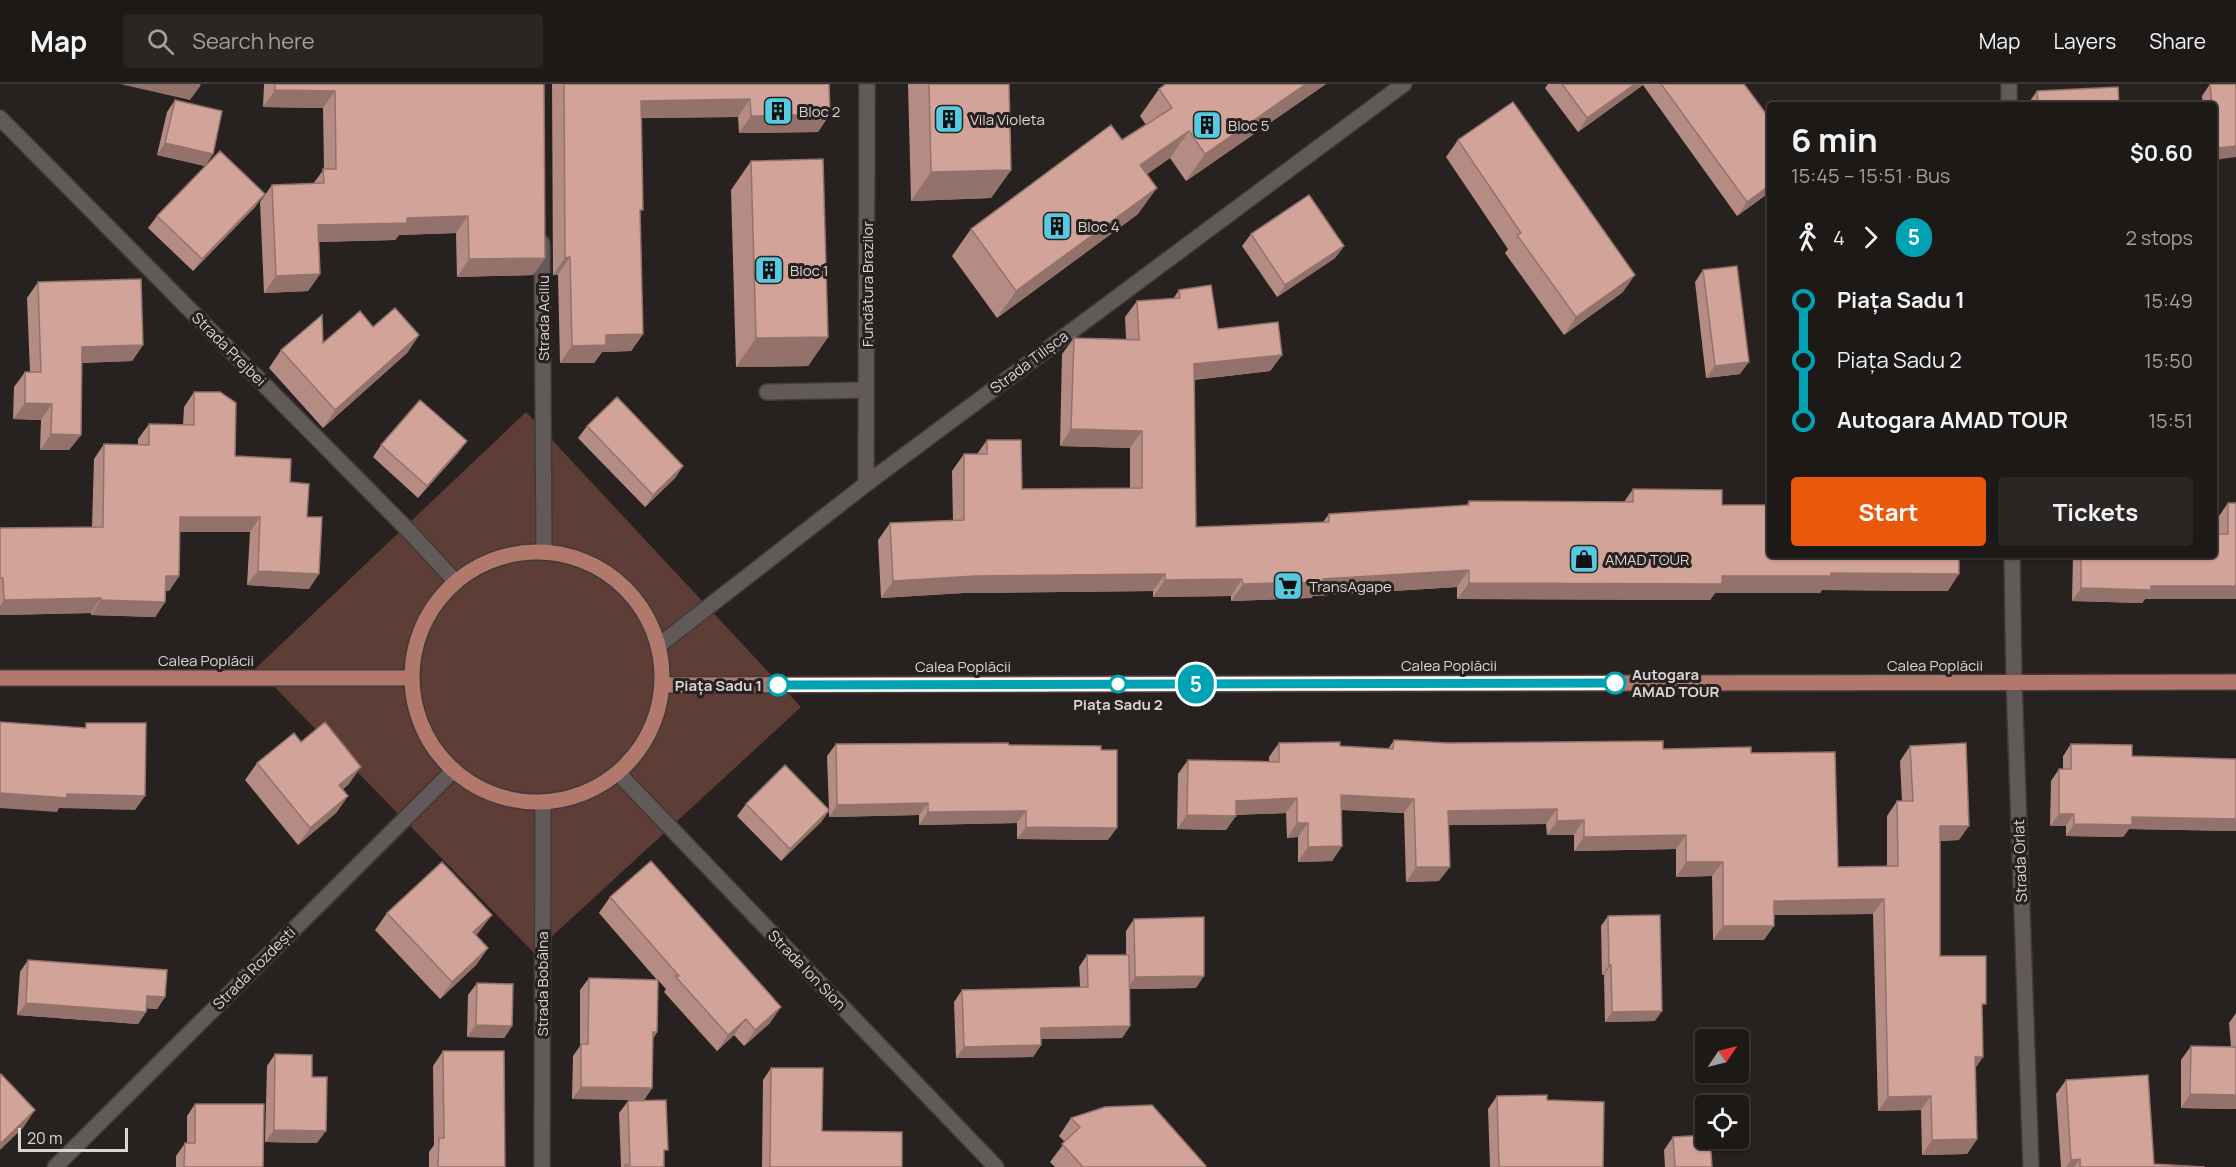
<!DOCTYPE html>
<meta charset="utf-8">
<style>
body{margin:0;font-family:Manrope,sans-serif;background:#2a2624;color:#f1f3f6;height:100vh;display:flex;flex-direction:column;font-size:22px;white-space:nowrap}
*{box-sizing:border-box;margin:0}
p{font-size:20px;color:#a0a0a1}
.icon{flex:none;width:33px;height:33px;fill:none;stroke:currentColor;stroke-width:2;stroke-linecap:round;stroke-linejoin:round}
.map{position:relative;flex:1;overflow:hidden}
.drawer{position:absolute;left:1767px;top:18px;width:450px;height:456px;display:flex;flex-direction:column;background:#1d1917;border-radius:6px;box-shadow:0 2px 4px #0004,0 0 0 2px #3b3836}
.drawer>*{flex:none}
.badge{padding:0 12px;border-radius:20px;font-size:21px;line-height:39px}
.needle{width:39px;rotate:55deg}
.buttons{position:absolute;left:1695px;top:945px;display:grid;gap:12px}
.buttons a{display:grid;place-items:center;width:54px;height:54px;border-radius:6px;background:#1d1917;box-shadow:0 2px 4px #0004,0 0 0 2px #3b3836;font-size:30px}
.scale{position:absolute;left:18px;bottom:15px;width:110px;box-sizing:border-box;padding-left:6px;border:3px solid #dad5d4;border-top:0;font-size:16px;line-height:21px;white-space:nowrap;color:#dad5d4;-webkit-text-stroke:4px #27211f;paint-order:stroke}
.map>.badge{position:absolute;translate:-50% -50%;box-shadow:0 0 0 3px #fff}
.legs{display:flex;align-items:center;gap:9px;height:66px;padding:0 24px;font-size:20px}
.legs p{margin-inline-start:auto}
.overview{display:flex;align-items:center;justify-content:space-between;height:102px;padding:0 24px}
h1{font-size:33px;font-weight:700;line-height:45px}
.action{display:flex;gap:12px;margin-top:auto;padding:12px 24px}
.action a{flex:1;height:69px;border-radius:6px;background:#ea580c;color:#fff;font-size:24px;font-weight:700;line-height:69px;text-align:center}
.action a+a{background:#2a2624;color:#f1f3f6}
ul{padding:0 24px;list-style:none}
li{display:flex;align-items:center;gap:21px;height:60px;font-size:22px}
li i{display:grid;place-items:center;width:9px;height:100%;margin:0 8px;background:currentColor}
li i::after{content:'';width:15px;height:15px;margin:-8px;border:4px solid;border-radius:50%;background:#1d1917}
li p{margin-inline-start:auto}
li:first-child i{background:linear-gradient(#0000 50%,currentColor 0)}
li:last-child i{background:linear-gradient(currentColor 50%,#0000 0)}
header{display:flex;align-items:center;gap:36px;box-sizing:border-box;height:84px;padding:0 30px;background:#1d1917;border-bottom:2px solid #3b3836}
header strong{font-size:28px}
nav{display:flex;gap:33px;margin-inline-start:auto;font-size:21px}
.search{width:420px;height:54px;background:#2a2624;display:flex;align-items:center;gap:15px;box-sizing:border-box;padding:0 21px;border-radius:6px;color:#a0a0a1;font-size:22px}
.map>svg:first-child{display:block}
.green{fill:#5d3d36}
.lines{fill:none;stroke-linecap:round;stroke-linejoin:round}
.minor-casing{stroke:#403b3a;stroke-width:18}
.major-casing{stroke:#403b3a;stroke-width:18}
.minor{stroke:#625a59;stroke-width:15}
.major{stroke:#b2786c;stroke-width:15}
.wall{fill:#b58c84}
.shaded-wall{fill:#93726b}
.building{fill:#d2a399;stroke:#93726b;stroke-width:1.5}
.line-1-casing{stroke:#fff;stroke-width:14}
.line-1{stroke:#00a3b4;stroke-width:9}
.stop-1-dot{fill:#fff;stroke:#00a3b4;stroke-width:3}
.labels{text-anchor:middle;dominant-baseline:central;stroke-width:6;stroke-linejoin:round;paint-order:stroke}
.poi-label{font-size:15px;fill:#dad5d4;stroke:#27211f;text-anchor:start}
.street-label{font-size:15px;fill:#dad5d4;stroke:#27211f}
.stop-label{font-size:15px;font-weight:bold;fill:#dad5d4;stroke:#27211f;text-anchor:start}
</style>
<header>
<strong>Map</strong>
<div class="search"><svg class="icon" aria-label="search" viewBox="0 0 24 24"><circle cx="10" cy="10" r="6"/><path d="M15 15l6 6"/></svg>Search here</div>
<nav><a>Map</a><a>Layers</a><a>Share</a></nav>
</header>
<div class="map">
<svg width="2236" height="1083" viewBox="0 0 2236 1083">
<rect width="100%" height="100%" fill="#27211f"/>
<path class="green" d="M526,328L801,623L534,869L256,584Z"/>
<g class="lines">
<g class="minor-casing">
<path id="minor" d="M2009,0V21
M0,34L406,444L456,498
M542,159L544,468
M767,308L866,306
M866,400L867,0
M2012,471L2014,598L2031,1083
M658,562L866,400L1404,0
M618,689L996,1083
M55,1083L454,686
M542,1083L543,718"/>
</g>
<g class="major-casing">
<path id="major" d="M412 593a125 125 0 1 1 250 0a125 125 0 1 1-250 0Z
M0,594H412
M662,601L2236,598"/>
</g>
<use href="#minor" class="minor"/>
<use href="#major" class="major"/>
</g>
<path class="wall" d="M264,0H544L545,174L533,191L457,193L456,149L399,151L395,156L319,158L320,190L308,207L264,209L260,118L272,101L313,100L324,85L323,24L263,23Z
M552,0H829L830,30L818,48L739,49L738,33L641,34L640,130L643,250L631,267L602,268L594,279H560L558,191H553Z
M908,0H1009L1011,86L991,114L911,117Z
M1326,0L1186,97L1170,74L1147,90L1138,130L997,234L952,172L971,145L1122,56L1146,41L1140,32L1159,5Z
M1548,0H1744L1767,31L1770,29V108L1737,132L1643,1L1578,48L1545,4Z
M2210,0H2236L2214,76V21H2203L2202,12Z
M2037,7L2119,21H2027Z
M175,16L213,70L205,82L157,71L167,28Z
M1458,56L1623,208L1564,251L1505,169L1508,165L1446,73Z
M751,77L828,253L808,282L736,283L731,106Z
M256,122L193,187L148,144L157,132Z
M1251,150L1344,162L1335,174L1277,213L1242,162Z
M1703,186L1740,290L1706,294L1695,198Z
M38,198L143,261L132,277L82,279L81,351L69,366H40L41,336L13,335L14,303L25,288H30L27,214Z
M1179,206L1218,245L1282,271L1270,287L1194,296L1196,443L1323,438L1329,430L1466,422L1469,417L1624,418L1633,405L1722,421L1948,507L1822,506L1820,509H1715L1710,516L1457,515V503L1313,512L1311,514L1231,517V512L1153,513V507L964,509L881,514L878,456L890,439L953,436L952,387L964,370H977L987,356L1022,405L1130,404V364L1060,362L1062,270L1074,254L1126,255L1125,233L1137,217L1173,215Z
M373,243L419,251L407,269L323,344L269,284L281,266L323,259Z
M194,308L235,372L290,398L307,433L309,505L247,501L250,448H180L179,492L169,507H166L165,518L155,533L91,531V529L0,531V444L92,443L94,375L104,360L138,361V355L149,340L183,341L184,323Z
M587,342L683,382L675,394L645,423L578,354Z
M467,357L458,369L418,414L373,373L381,361Z
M2228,419L2236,515H2145L2142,519L2072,517L2073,471H2214L2219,450V432Z
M1394,656L1447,659L1663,665L1751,669L1838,783L1887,782V732L1897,717H1902L1900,677L1910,662L1959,756L1940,757V872L1982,926L1975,984L1977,1055L1967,1070L1922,1071L1921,1026L1878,1027L1873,830L1774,831L1764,856H1713L1712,792L1676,793V765L1574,767V751H1547L1546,740L1449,741L1439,797L1406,798L1404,729L1341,726L1342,762L1332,777L1298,778V753L1287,754L1286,729L1236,731L1226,746L1177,745L1178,690L1188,676L1269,677V673L1279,659L1388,665Z
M301,658L349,700L343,705L348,712L336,729L298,761L245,696L257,679Z
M836,660L1009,661L1108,756L1017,755V739L919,741V731L829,733V727L821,738L781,777L737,732L746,720L829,726L827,672Z
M2071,660L2132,672L2236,675V747L2129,745L2123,753L2066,752V742H2050L2051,697L2059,685H2063V672Z
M610,813L770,939L744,962L734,951L717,967L664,908L666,905L658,896L657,948L653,955L652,1004L644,1016L572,1015L573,972L580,962V906L589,894L657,896L599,829Z
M387,829L479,848L476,851L488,864L476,881L440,915L375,846Z
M1608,832L1655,937L1605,938L1604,891H1602L1601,842Z
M1134,835L1196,904L1129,905L1130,942L1122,954L1041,955V961L1033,973L956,974L954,918L962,906L1080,903L1079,883L1087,871H1126V847Z
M28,876L165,913L157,925L147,924L146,928L138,940L17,931L20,888Z
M477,899L512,942L504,954L467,953L468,911Z
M2236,929V1025L2181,1024V976L2191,962L2231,963L2229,939Z
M443,967L505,1083H429V1068L434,1061L433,982Z
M275,970L312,993L317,1059L265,1058L267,982Z
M771,984L822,1047L902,1083H762L763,996Z
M2066,996L2154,1080L2205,1083H2061L2056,1010Z
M1497,1012L1547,1016L1603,1083H1490L1488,1025Z
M628,1017L664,1072V1083H621L619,1029Z
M195,1020L263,1083H176V1072L185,1059H187V1032Z
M1071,1034L1205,1083H1055L1050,1078L1065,1058L1059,1052Z
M1673,1053L1712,1083H1665L1664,1066Z"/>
<path class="shaded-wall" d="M120,0H199L201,1L190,16Z
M1306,0H1326L1186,97L1205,70Z
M1635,0H1644L1578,48L1587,34Z
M275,6L335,7L323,24L263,23Z
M750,15L738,33L629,34L641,17Z
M830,30L818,48L739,49L751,32Z
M1189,47L1170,74L1122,108L1140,81Z
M165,59L213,70L205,82L157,71Z
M2236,62V73L2214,76V69L2217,64Z
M1011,86L991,114L911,117L931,88Z
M1770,101V108L1737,132L1747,118Z
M1157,104L1138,130L997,234L1016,207Z
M265,110L256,122L193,187L202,175Z
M468,132L456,149L399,151L395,156L306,158L318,141L407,134Z
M1344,162L1335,174L1277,213L1285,201Z
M570,173L558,191H553L565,174Z
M545,174L533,191L457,193L469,175Z
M320,190L308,207L264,209L276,192Z
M1635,191L1623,208L1564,251L1576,233Z
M643,250L631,267L602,268L594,279H560L572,262L606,251Z
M419,251L407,269L323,344L335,326Z
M828,253L808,282L736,283L756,254Z
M143,261L132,277L71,279L82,263Z
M1282,271L1270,287L1182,297L1194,280Z
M1749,278L1740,290L1706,294L1715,282Z
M25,319L52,320L41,336L13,335Z
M1071,345L1142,347L1130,364L1060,362Z
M51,350L81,351L69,366H40Z
M467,357L458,369L418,414L427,402Z
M683,382L675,394L645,423L653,411Z
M180,433H260L250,448H170Z
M1469,486L1457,503L1313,512L1311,514L1231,517L1243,500Z
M258,487L319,490L309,505L247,501Z
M1831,489L1959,490L1948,507L1822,506L1820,509H1715L1710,516L1457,515L1469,499Z
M1165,490L1153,507L964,509L881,514L893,497L975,492Z
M166,492H179L169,507H155Z
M1242,495L1231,512L1153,513L1165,496Z
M2151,502H2236V515H2145L2142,519L2072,517L2081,504Z
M101,514L91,529L0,531V522L4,516Z
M101,516L165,518L155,533L91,531Z
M361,683L349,700L327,718L339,701Z
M0,709L67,710L145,712L135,726L59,724L57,728L0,724Z
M1341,711L1414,715L1404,729L1331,725Z
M348,712L336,729L298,761L310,744Z
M1297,714L1286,729L1226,731L1236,717Z
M928,719L919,731L829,733L837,721Z
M1557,725L1546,740L1438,741L1448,727Z
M829,726L821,738L781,777L790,765Z
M1026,727L1017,739L919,741L928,728Z
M2059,730H2074L2066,742H2050Z
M1187,731L1236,732L1226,746L1177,745Z
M2132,733L2236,735V747L2129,745L2123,753L2066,752L2074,740Z
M1584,736L1574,751H1547L1557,737Z
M1297,739H1308L1298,753L1287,754Z
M1940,742H1969L1959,756L1930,757Z
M1026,743L1117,744L1108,756L1017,755Z
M1686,751L1676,765L1574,767L1584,753Z
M1342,762L1332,777L1298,778L1308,763Z
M1686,778H1723L1712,792L1676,793Z
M1416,783H1450L1439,797L1406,798Z
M1884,815L1873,830L1764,831L1774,817Z
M492,831L479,848L461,865L473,848Z
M1723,842H1774L1764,856H1713Z
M488,864L476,881L440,915L452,898Z
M1609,881H1611L1604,891H1602Z
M1204,892L1196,904L1127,905L1135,893Z
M147,912L165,913L157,925L139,924Z
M26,919L146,928L138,940L17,931Z
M781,923L770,939L744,962L755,946Z
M1662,927L1655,937L1605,938L1612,928Z
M746,935L734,951L717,967L728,951Z
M476,941L512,942L504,954L467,953Z
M1130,942L1122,954L1033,955L1041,944Z
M653,948H657L649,960Z
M1041,961L1033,973L956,974L964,963Z
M1975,973H1983L1973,988Z
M581,1003L652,1004L644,1016L572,1015Z
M2190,1010L2236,1011V1025L2181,1024Z
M1931,1012L1921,1026L1878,1027L1888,1013Z
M35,1026L23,1044L0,1066V1060Z
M274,1046L326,1047L317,1059L265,1058Z
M1977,1055L1967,1070L1922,1071L1932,1056Z
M2080,1075L2074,1083H2066L2071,1076Z"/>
<path class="building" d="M275,0H544L545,174L469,175L468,132L407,134V139L318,141L320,190L276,192L272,101L324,99L323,85H336L335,7L275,6Z
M564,0H829L830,30L751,32L750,15L641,17L643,126H640L643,250L606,251V261L572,262L570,173L565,174Z
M929,0H1009L1011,86L931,88Z
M1166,0H1306L1205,70L1189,47L1140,81L1157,104L1016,207L971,145L1111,41L1122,56L1172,24L1159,5Z
M1562,0H1635L1587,34Z
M1661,0H1744L1767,31L1770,29V101L1747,118Z
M2210,0H2236V62L2217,64L2214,36V21H2212Z
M2118,3L2119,21H2038L2037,7Z
M175,16L222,27L213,70L165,59Z
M1513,18L1635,191L1576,233L1517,151L1521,149L1458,56Z
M220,67L265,110L202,175L157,132Z
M823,75L828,253L756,254L751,77Z
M1309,111L1344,162L1285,201L1251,150Z
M1737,182L1749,278L1715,282L1703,186Z
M141,195L143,261L82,263L81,351L51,350L52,320L25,319V288H41L38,198Z
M1211,201L1218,245L1278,238L1282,271L1194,280L1196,443L1329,438V430L1469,421V417L1633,418V405L1722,406V421H1770V471H1959V490L1831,489V492H1722V500L1469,499V486L1323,495V498L1243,500L1242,495L1165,496V490L975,492L893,497L890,439L964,436V370H987V356H1021L1022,405L1142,404V347L1071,345L1074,254L1139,256L1137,217L1180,214L1179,206Z
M395,224L419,251L335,326L281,266L322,231L323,259L360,227L373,243Z
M194,308H220L236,319L235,372L291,375L290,398L309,400L307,433H322L319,490L258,487L260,433H180L179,492H166L165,518L101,516V514L4,516L3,494H0V444L103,443L104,360L149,361V340L194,341Z
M617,313L683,382L653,411L587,342Z
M420,316L467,357L427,402L381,361Z
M2228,419H2236V502H2151V506L2081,504V471H2214V450H2228Z
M0,638L86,644V639H146L145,712L67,710V714L0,709Z
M325,638L361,683L339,701L348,712L310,744L257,679L294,649L301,658Z
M1394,656L1447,659L1663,657V665L1751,663V669L1835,668L1838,783L1898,782L1897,717H1913L1910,662L1966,659L1969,742H1940V872H1986V920H1982L1983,973H1975L1977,1055L1932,1056L1931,1012L1888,1013L1884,815L1774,817V842H1723V778H1686V751L1584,753V736L1557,737V725L1448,727L1450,783H1416L1414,715L1341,711L1342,762L1308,763V739H1297V714L1236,717V732L1187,731L1188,676L1279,678V659L1340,658V662L1393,665Z
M1008,659L1009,661L1101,662V666H1117V744L1026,743V727L928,728V719L837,721L836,660Z
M2071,660L2132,661V672L2236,675V735L2132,733V741L2074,740V730H2059V685H2071Z
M785,681L829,726L790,765L746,720Z
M651,777L781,923L755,946L746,935L728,951L675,892H679L610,813Z
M442,778L492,831L473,848L488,864L452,898L387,829Z
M1660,831L1662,927L1612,928L1611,881H1609L1608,832Z
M1204,833V892L1135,893L1134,835Z
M1087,871H1129L1130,942L1041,944V961L964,963L962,906L1088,903Z
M28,876L167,886L165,913L147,912L146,928L26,919Z
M589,894L658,896L657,948H653L652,1004L581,1003V960H588Z
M477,899L513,900L512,942L476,941Z
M2191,962L2236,963V1011L2190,1010Z
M443,967H504L505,1083H438L439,1054H444Z
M275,970L312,971V993H327L326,1047L274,1046Z
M771,984H823L822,1047L902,1048V1083H770Z
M1,990L35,1026L0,1060V991Z
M2148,991L2154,1080L2205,1083H2080V1075L2071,1076L2066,996Z
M1547,1011V1016L1604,1018L1603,1083H1499L1497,1012Z
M666,1016L668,1066H664V1083H625V1081H630L628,1017Z
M195,1020H264L263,1083H184L185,1059H195Z
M1152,1021L1206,1082L1205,1083H1083L1062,1060L1080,1043L1071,1034L1105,1023Z
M1706,1051V1054H1710L1712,1083H1675L1673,1053Z"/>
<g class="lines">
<g class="line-1-casing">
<path id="line-1" d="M778,601L1615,599"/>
</g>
<use href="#line-1" class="line-1"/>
</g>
<defs>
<g id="building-square" transform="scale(1.5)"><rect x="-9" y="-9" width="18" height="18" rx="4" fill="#55cae0" stroke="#27211f"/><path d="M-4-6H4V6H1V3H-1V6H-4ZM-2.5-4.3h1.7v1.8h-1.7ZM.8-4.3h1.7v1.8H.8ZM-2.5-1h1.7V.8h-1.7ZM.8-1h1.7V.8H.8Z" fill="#111"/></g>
<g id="shop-square" transform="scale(1.5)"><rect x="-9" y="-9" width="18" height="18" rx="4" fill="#55cae0" stroke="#27211f"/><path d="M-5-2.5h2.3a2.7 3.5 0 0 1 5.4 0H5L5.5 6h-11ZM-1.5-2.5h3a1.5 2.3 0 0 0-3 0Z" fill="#111"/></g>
<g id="supermarket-square" transform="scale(1.5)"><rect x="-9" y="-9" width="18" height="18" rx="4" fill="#55cae0" stroke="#27211f"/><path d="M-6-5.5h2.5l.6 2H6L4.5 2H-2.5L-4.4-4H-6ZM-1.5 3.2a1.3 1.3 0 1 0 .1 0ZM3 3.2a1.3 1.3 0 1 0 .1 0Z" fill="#111"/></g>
</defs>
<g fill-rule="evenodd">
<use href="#building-square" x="778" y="27"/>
<use href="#building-square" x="949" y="35"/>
<use href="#building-square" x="1207" y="41"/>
<use href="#building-square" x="1057" y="142"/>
<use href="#building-square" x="769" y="186"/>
<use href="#shop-square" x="1584" y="475"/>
<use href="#supermarket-square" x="1288" y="502"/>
</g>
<g class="stop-1-dot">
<circle cx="1615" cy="599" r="10"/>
<circle cx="1118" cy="600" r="8"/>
<circle cx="778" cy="601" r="10"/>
</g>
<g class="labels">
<g class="poi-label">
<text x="799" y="27">Bloc 2</text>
<text x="970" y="35">Vila Violeta</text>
<text x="1228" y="41">Bloc 5</text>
<text x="1078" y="142">Bloc 4</text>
<text x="790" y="186">Bloc 1</text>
<text x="1605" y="475">AMAD TOUR</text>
<text x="1309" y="502">TransAgape</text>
</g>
<g class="street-label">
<text transform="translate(867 200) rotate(-90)">Fundătura Brazilor</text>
<text transform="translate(543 234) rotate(-90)">Strada Aciliu</text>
<text transform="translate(229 265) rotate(45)">Strada Prejbei</text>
<text transform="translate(1029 278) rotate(-37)">Strada Tilișca</text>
<text x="206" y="576">Calea Poplăcii</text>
<text x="1449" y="581">Calea Poplăcii</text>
<text x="1935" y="581">Calea Poplăcii</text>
<text x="963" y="582">Calea Poplăcii</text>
<text transform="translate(2020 777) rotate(-92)">Strada Orlat</text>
<text transform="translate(254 884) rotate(-45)">Strada Rozdești</text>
<text transform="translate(807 886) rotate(46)">Strada Ion Sion</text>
<text transform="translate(542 900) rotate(-90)">Strada Bobâlna</text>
</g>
<g class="stop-label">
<text x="1632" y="590">Autogara<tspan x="1632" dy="17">AMAD TOUR</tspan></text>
<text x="762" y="601" text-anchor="end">Piața Sadu 1</text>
<text x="1118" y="620" text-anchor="middle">Piața Sadu 2</text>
</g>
</g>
</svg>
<div class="buttons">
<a><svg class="needle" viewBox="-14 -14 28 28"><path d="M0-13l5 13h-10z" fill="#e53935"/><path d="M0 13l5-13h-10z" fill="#a0a0a1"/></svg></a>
<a><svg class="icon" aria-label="locate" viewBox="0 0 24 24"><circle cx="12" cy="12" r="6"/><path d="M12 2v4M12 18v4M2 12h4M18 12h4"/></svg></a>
</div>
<div class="scale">20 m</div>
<b class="badge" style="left:1196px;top:600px;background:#00a3b4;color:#fff">5</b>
<section class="drawer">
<div class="overview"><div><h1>6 min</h1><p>15:45 – 15:51 · Bus</p></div><b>$0.60</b></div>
<div class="legs"><svg class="icon" aria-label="walk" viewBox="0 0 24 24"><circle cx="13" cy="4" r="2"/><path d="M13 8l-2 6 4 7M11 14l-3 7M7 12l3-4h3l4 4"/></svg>4<svg class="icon" aria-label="forward" viewBox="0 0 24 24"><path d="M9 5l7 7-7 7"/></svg><b class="badge" style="background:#00a3b4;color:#fff">5</b><p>2 stops</p></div>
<ul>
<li><i style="color:#00a3b4"></i><b>Piața Sadu 1</b><p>15:49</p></li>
<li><i style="color:#00a3b4"></i><span>Piața Sadu 2</span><p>15:50</p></li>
<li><i style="color:#00a3b4"></i><b>Autogara AMAD TOUR</b><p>15:51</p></li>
</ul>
<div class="action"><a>Start</a><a>Tickets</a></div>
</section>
</div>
